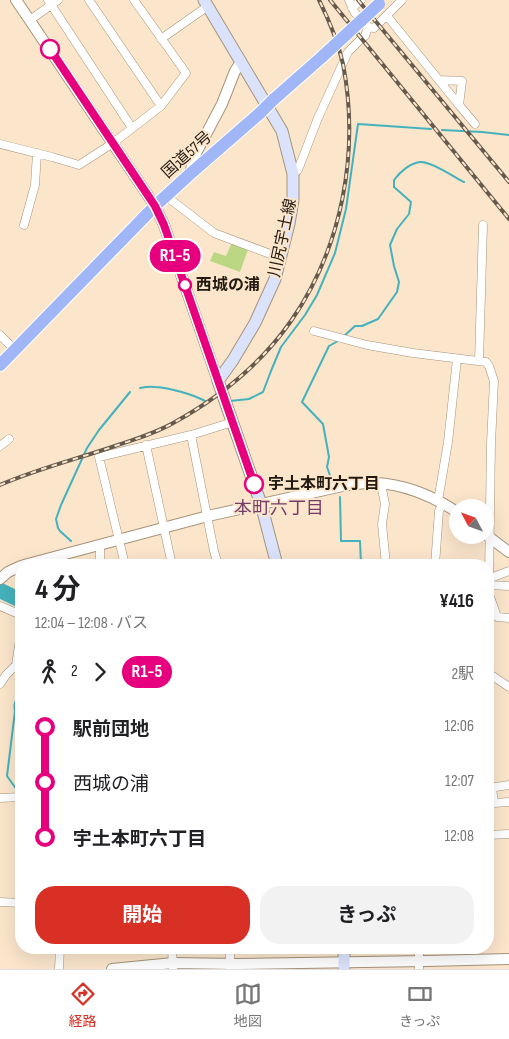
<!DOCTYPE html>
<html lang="ja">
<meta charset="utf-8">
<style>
body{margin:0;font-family:"Sofia Sans Condensed","Noto Sans JP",sans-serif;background:#f2f2f2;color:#202124;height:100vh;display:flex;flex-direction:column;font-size:19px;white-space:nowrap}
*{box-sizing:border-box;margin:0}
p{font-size:16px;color:#757577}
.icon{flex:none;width:28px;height:28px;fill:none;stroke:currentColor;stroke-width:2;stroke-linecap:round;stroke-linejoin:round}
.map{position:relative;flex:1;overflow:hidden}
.sheet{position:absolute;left:15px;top:559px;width:479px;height:395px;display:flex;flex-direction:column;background:#fff;border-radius:20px;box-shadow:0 5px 20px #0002}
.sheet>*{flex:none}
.badge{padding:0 10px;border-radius:16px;font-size:18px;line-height:32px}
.needle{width:32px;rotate:311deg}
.tools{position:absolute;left:449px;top:499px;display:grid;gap:10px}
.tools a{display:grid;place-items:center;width:45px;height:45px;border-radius:50%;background:#fff;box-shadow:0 5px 20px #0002;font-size:25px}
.map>.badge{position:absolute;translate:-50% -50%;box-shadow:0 0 0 2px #fff}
.legs{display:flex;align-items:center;gap:8px;height:55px;padding:0 20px;font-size:16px}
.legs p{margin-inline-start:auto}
.overview{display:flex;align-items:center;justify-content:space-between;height:85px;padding:0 20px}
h1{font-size:28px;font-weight:700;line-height:38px}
.action{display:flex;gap:10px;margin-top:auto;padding:10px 20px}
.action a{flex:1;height:58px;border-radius:20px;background:#d93025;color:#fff;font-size:20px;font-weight:700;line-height:58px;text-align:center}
.action a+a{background:#f2f2f2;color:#202124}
ul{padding:0 20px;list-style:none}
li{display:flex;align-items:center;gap:18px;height:55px;font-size:19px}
li i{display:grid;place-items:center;width:8px;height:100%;margin:0 6px;background:currentColor}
li i::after{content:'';width:12px;height:12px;margin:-6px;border:4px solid;border-radius:50%;background:#fff}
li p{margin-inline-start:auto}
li:first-child i{background:linear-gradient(#0000 50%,currentColor 0)}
li:last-child i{background:linear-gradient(currentColor 50%,#0000 0)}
.dock{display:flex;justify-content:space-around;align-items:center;height:70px;border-top:1px solid #e0e0e0;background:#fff;font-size:14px;color:#757577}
.dock a{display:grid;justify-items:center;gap:2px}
.dock .current{color:#d93025}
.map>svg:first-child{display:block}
.green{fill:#bbd784}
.water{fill:#44b2bc}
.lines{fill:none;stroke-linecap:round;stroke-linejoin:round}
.stream{stroke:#44b2bc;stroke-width:2}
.minor-casing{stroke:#a6937a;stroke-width:9}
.tertiary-casing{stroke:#a6937a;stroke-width:12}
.secondary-casing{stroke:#a6937a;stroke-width:13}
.trunk-casing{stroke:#fff;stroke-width:14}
.minor{stroke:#fff;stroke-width:8}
.tertiary{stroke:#fff;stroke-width:10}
.secondary{stroke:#dbe3fc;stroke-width:11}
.trunk{stroke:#a0b6f6;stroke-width:12}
.rail-casing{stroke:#665a4c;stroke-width:4}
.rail{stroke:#fbe6cc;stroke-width:2;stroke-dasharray:5.5;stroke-linecap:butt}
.trunk-bridge-casing{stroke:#fff;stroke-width:14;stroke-linecap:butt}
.trunk-bridge{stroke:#a0b6f6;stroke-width:12}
.line-1-casing{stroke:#fff;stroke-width:11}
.line-1{stroke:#e6007e;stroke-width:8}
.stop-1-dot{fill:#fff;stroke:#e6007e;stroke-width:2.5}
.labels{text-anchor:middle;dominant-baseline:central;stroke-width:4;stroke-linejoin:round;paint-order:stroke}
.street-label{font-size:16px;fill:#221a11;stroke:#fbe6cc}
.stop-label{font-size:16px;font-weight:bold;fill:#221a11;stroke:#fbe6cc;text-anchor:start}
.neighbourhood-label{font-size:18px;fill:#753c68;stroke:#fbe6cc}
</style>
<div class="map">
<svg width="509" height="969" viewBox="0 0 509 969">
<rect width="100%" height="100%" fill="#fbe6cc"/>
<path class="green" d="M233,240L249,247L240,272L210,261L214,252L226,256Z"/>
<path class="water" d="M0,582L21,592V609L0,599Z"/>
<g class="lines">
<path class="stream" d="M442,130L482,132L509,135
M344,336L355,326H362L378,319L397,292L399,282L394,266L390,245L397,229L409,214L411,202L394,187V180C400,172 410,163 420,162C431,161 454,177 464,182
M140,388C145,387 150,386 155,387C170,388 192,394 205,401
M230,401L249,399L263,392L271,371L281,347L305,315L317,295L335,253L346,209L358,124L431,129
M332,481L327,467L329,457L323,424L302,402L329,346L338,341
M340,497L341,541H360L361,565
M71,541L60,531L58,528L56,519L61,505L87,448L99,430L130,392
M21,664V667
M21,692C17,698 13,703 15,711L7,776L17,790L20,792H21"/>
<g class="minor-casing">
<path id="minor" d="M48,0L132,128
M89,0L161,106
M352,8L361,0
M387,16L459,105L462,81L439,80
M30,20L58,0
M368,27L374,28L402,0
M161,39L208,6
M459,105L475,124
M0,144L52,157L79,165L113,143L161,106L186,73L134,0
M293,174L298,170L318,118L348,52L362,38L365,36L368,27L355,13L349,0
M166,196L214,233L281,258
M24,225L35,185L37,153
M314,331L367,345L413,353L486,362L489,366L494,381L491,443L489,577
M0,335L15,350
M479,361L483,225
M191,435L214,551L218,565
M146,445L172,565
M0,446L9,439
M381,484L385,504L382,524L386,565
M438,501L448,442L457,359
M100,545V565
M125,565L99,457L191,435L233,422
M435,565L439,511L443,503
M488,579L509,571
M488,585L509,586
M488,591L497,617L509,618
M0,606L21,615
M488,673L509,687
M0,684L6,675L16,665L21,632
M489,788L509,785
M492,788L494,803L509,802
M0,798L21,797
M488,835L509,834
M0,902L21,903
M172,948L173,969
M230,948V969
M419,948V969
M59,969L60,948"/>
</g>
<g class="tertiary-casing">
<path id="tertiary" d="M16,0L155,206L164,225L218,381
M190,174L194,157L222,104L235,71L241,62
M485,534L509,552
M24,565L208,516L347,485C354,485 362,483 370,483C400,482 434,496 458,513
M0,579L8,572L21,566
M112,969L173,963L238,964L426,961L509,959"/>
</g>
<g class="secondary-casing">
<path id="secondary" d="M204,0L282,131L293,174V200L289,224L275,279L255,323L233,360L218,381L261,504L277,565
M344,969V948"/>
</g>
<g class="trunk-casing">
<path id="trunk" d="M273,100L323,56
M0,365L155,206L190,174L260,113"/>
</g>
<use href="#minor" class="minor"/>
<use href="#tertiary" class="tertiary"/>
<use href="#secondary" class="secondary"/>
<use href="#trunk" class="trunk"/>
<g class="rail-casing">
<path id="rail" d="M330,0L509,219
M358,0L509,182
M0,485C37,469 77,459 115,446C136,439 156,433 175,422C220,397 261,364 291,321C342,248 360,152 343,64C338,42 329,20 319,0"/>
</g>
<use href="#rail" class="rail"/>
<g class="trunk-bridge-casing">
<path id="trunk-bridge" d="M323,56L379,4
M260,113L273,100"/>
</g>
<use href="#trunk-bridge" class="trunk-bridge"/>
</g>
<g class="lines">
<g class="line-1-casing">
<path id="line-1" d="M50,49L155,206L164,225L254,484"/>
</g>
<use href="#line-1" class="line-1"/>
</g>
<g class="stop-1-dot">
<circle cx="50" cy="49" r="9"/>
<circle cx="185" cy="285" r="6"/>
<circle cx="254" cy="484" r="9"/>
</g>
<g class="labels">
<g class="street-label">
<text transform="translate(187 155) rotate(-42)">国道57号</text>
<text transform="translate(283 238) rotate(-78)">川尻宇土線</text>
</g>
<g class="stop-label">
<text x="196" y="285">西城の浦</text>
<text x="268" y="484">宇土本町六丁目</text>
</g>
<g class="neighbourhood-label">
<text x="279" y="508">本町六丁目</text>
</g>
</g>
</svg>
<div class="tools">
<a><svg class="needle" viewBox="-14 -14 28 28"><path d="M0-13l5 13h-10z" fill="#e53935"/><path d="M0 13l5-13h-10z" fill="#757577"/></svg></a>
</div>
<b class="badge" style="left:175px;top:256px;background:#e6007e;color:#fff">R1-5</b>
<section class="sheet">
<div class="overview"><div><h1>4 分</h1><p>12:04 – 12:08 · バス</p></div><b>¥416</b></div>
<div class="legs"><svg class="icon" aria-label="walk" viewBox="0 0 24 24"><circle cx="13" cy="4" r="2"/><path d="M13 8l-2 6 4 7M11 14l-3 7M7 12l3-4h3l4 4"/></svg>2<svg class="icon" aria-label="forward" viewBox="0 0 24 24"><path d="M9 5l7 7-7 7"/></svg><b class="badge" style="background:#e6007e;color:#fff">R1-5</b><p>2駅</p></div>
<ul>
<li><i style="color:#e6007e"></i><b>駅前団地</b><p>12:06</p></li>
<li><i style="color:#e6007e"></i><span>西城の浦</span><p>12:07</p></li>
<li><i style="color:#e6007e"></i><b>宇土本町六丁目</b><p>12:08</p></li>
</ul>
<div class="action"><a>開始</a><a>きっぷ</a></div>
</section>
</div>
<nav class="dock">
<a class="current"><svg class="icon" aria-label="directions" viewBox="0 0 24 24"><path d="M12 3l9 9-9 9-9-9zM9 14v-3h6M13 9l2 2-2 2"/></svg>経路</a>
<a><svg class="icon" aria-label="map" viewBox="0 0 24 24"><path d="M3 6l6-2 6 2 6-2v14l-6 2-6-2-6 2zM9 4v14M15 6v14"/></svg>地図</a>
<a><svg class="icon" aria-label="tickets" viewBox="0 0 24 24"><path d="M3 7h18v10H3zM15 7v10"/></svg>きっぷ</a>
</nav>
